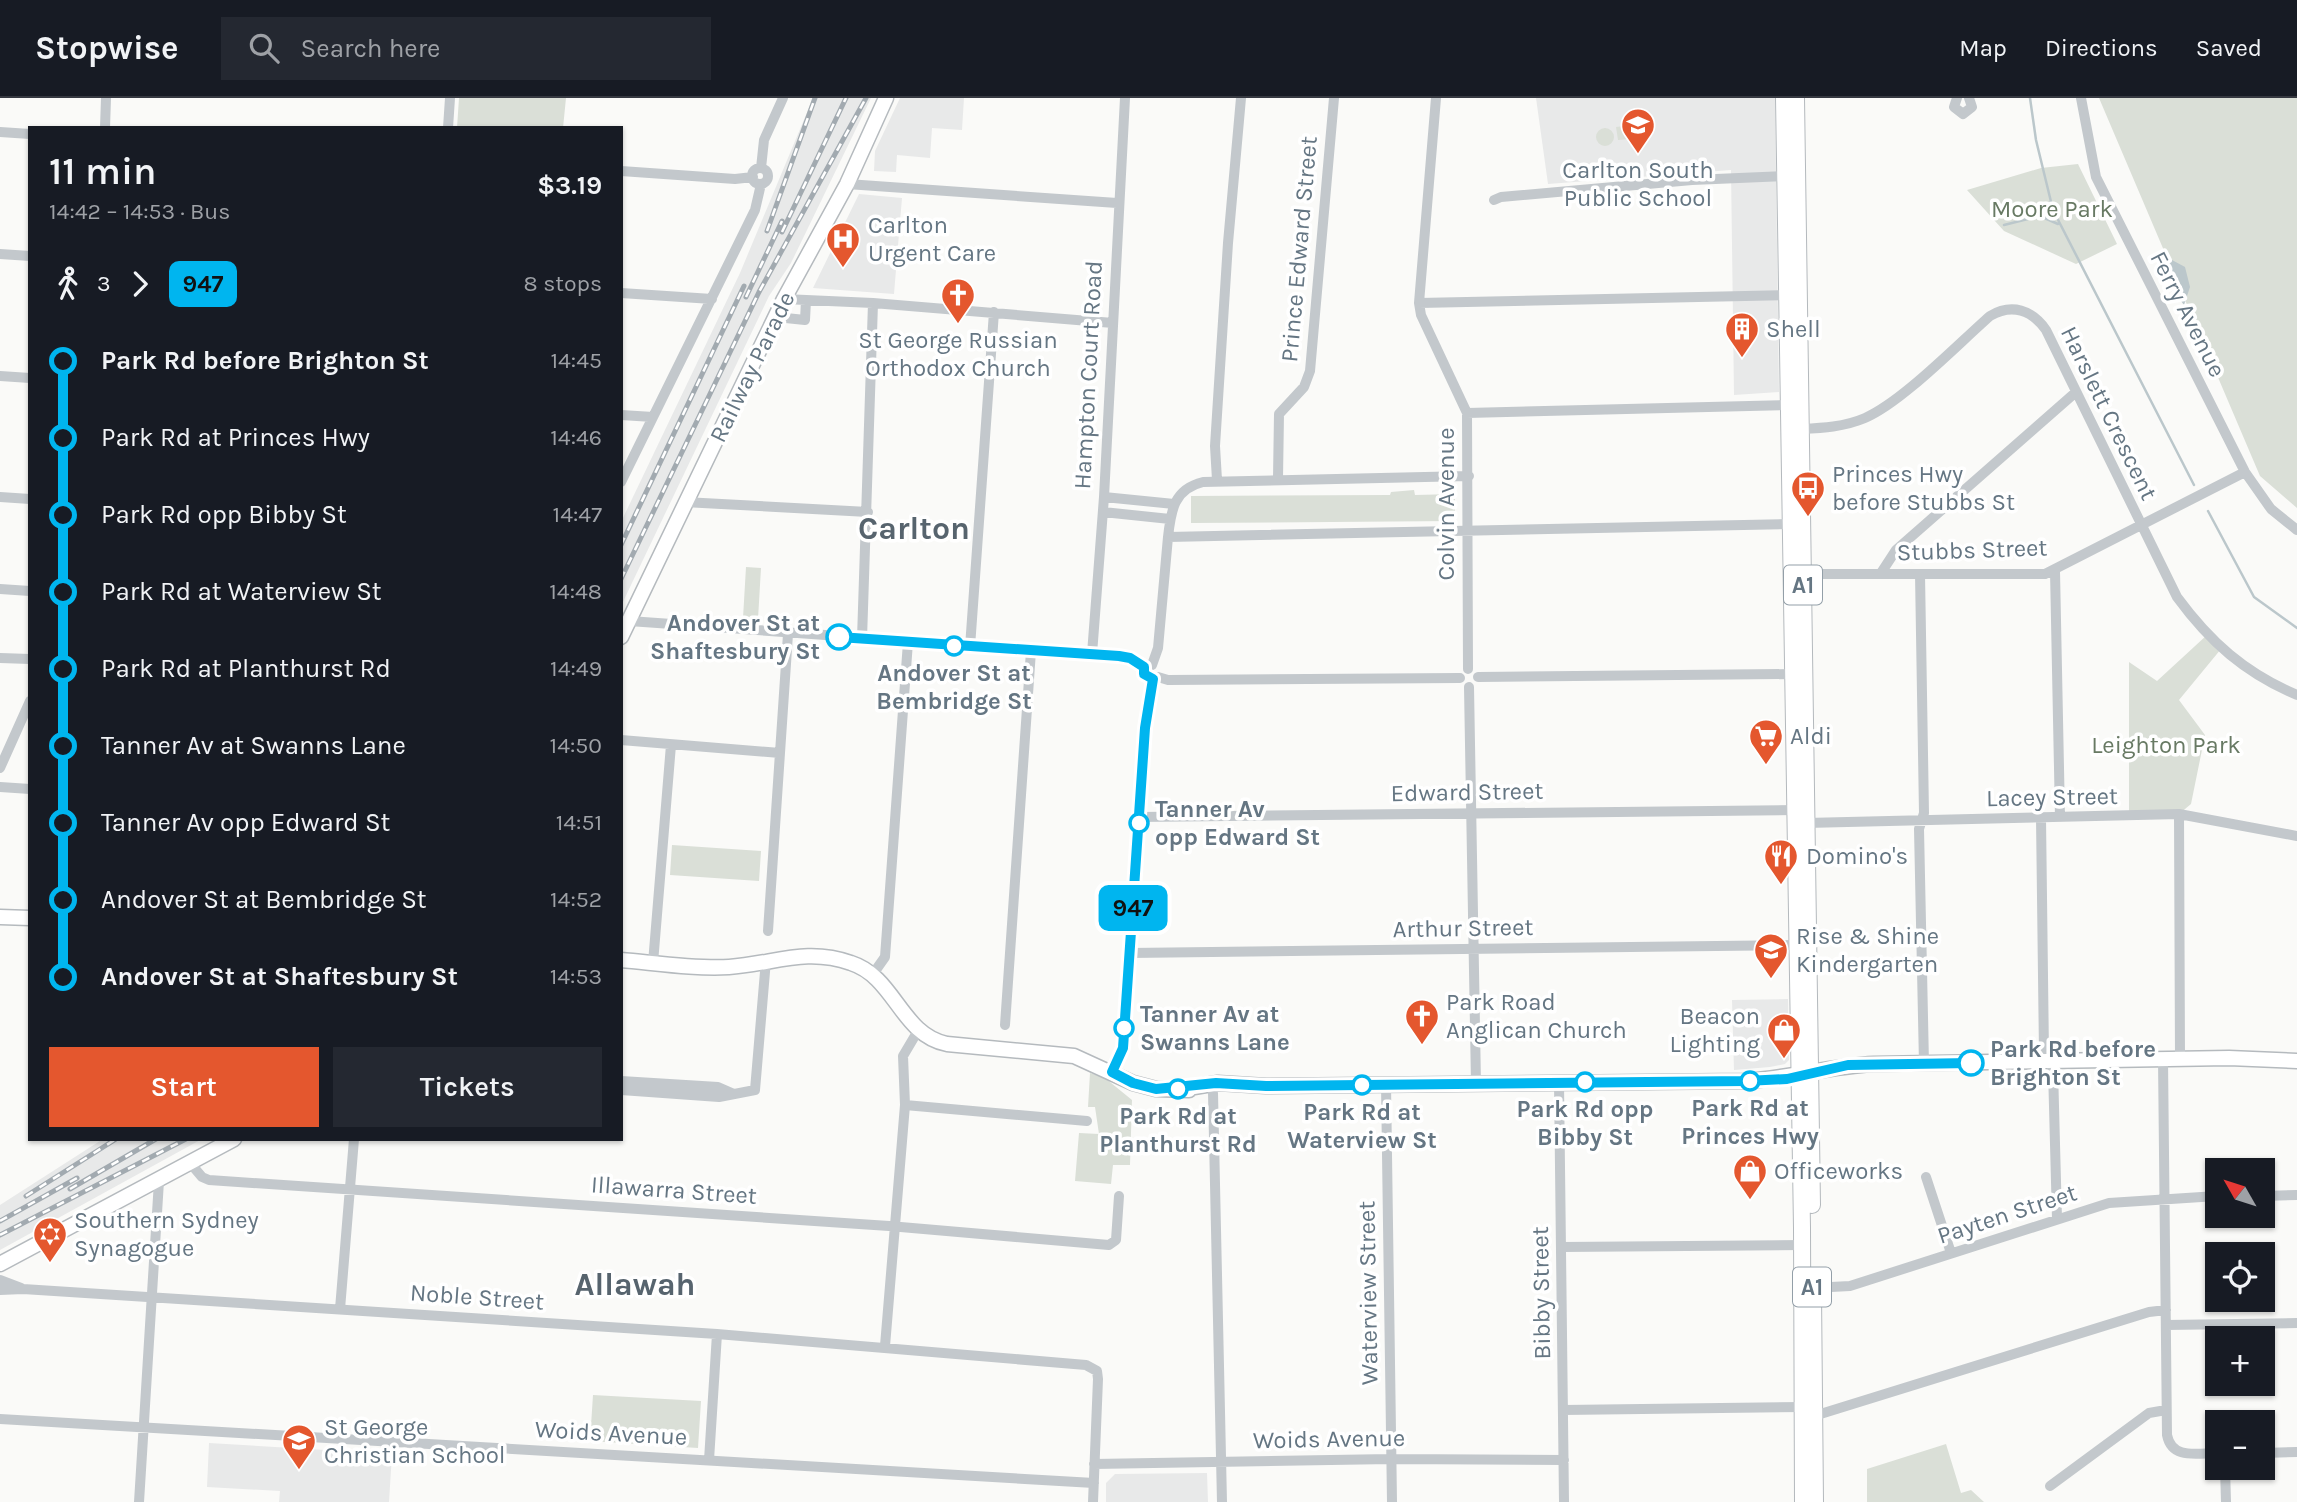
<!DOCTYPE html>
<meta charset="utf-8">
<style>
body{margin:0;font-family:Karla,sans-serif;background:#242831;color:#f1f3f6;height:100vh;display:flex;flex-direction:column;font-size:26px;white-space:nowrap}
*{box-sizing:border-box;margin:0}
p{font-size:23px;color:#9ea1a6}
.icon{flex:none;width:38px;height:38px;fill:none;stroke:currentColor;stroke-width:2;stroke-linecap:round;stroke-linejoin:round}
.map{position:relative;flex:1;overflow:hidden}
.details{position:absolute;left:28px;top:28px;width:595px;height:1015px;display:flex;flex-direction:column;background:#171b24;border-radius:0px;box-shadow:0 2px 5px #0004}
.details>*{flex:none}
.badge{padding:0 14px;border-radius:10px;font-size:24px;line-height:46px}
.needle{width:46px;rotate:309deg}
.controls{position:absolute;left:2205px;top:1060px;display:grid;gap:14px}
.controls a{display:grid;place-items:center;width:70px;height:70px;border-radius:0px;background:#171b24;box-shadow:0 2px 5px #0004;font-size:35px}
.map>.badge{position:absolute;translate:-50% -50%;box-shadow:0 0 0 4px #fff}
.legs{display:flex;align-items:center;gap:10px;height:77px;padding:0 21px;font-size:23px}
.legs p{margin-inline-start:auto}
.overview{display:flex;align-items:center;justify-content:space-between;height:119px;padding:0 21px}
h1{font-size:38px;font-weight:600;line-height:52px}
.cta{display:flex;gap:14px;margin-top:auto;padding:14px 21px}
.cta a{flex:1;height:80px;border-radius:0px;background:#e4572e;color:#fff;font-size:28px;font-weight:600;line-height:80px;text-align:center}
.cta a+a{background:#242831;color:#f1f3f6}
ul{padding:0 21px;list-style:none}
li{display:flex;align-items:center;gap:24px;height:77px;font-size:26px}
li i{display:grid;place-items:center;width:10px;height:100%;margin:0 9px;background:currentColor}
li i::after{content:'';width:18px;height:18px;margin:-9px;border:5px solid;border-radius:50%;background:#171b24}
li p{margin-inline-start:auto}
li:first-child i{background:linear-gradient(#0000 50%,currentColor 0)}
li:last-child i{background:linear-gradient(currentColor 50%,#0000 0)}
header{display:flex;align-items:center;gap:42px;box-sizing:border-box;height:98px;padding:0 35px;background:#171b24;border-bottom:2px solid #363941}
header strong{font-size:33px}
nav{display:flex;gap:38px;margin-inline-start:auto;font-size:24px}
.search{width:490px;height:63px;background:#242831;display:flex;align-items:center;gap:18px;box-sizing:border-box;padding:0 24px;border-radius:0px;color:#9ea1a6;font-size:26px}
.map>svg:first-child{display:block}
.built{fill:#e8e9e9}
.green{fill:#dadfd7}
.water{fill:#bbc7cb}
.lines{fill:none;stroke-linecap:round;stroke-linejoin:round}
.stream{stroke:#bbc7cb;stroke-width:2.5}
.major-casing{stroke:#b5babe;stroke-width:17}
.highway-casing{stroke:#b4b9bd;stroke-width:18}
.minor{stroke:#c3c8cc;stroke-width:10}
.major{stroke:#fff;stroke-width:14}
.highway{stroke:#fff;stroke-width:16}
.rail-casing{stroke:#a2aab0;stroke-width:5}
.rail{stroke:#fff;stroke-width:2.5;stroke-dasharray:8;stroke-linecap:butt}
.line-1-casing{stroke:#fff;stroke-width:16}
.line-1{stroke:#00b5ef;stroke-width:10}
.stop-1-dot{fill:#fff;stroke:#00b5ef;stroke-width:3.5}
.labels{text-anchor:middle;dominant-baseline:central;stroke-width:7;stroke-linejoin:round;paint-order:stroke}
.shield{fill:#fff;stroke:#939fa8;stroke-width:2}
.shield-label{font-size:23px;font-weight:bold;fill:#657683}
.poi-label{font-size:24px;fill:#657683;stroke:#fff;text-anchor:start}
.park-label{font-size:24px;fill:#687a64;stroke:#fff}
.street-label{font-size:24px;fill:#657683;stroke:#fff}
.stop-label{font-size:24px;font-weight:bold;fill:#657683;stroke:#fff}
.district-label{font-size:32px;font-weight:bold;fill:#57646e;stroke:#fff}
</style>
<header>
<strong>Stopwise</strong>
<div class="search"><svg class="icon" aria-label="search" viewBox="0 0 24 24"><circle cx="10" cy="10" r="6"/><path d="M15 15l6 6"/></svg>Search here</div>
<nav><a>Map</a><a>Directions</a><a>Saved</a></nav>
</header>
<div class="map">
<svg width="2297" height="1404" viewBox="0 0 2297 1404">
<rect width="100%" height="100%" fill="#fafaf8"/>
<path class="built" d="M813,0H871L791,165L769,198L621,508V424L740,175Z
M900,0H964L962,32L932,30L930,60L897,57L896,74L874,73L875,53Z
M1536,0H1775L1779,294L1734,297L1731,72L1548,86Z
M859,96L902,100L894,196L813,190Z
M1788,901L1789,962L1785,966L1770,969L1734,972L1732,902Z
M103,1041H202L0,1152V1107Z
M209,1345L392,1356L389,1404H279L280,1393L207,1389Z
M1207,1375L1208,1404H1106V1385L1115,1376Z"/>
<path class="green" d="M459,0H566L563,30H457Z
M2099,0H2297V410L2260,378Z
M1640,26L1641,40L1618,42L1616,29Z
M1596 39a9 9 0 1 1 18 0a9 9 0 1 1-18 0Z
M2078,66L2117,146L2076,166L2004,133L1967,92L2041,70Z
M1414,392L1415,397L1455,396V423L1191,425V398L1390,397L1391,394Z
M746,469L761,470L758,521L743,520Z
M2207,537L2221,551L2179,602L2205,637L2191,706L2179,716L2129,718V564L2157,583Z
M672,747L761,753L759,783L670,777Z
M1090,975L1105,980L1132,1002L1130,1067H1113L1111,1086L1075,1083L1079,1035L1099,1036L1095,1009H1088Z
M593,1297L701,1303L698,1350L590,1343Z
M1946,1346L1961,1395L1971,1392L1984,1404H1867V1371Z"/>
<path class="water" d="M2172,162L2185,169L2190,189L2184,207L2169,187L2167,165Z"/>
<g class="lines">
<path class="stream" d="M2030,0L2036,42L2053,112L2194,387
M2004,127L2040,118L2058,126
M2208,413L2254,499L2297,530"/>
<g class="major-casing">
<path id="major" d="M621,539L784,201L847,86L886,0
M0,819L30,820
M621,862C656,865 694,871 729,869C773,866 806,849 851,865C895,879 901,937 947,946L1074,958L1133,985L1156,991L1189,992
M1182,991L1218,985L1266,988L1746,983C1790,980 1831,968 1874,966L2229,960L2297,963
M0,1166L234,1041"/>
</g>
<g class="highway-casing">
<path id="highway" d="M1784,0L1802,1130L1803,1404
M1796,0L1812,1107
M1813,1196L1815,1404"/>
</g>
<path class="minor" d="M1436,0L1419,205L1421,217L1467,315L1468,571
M1957,0L1954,9L1963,16L1972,9L1969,0
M2081,0L2096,79L2245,374L2271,411L2297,432
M105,30L106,0
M448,30L450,0
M0,34L30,36
M761,70L764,42L783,0
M752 78a8 8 0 1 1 16 0a8 8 0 1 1-16 0Z
M621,73L735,81L753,79
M847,86L1117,105
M1494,102L1501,99L1692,82L1786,78
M0,156L30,158
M621,195L712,201
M784,201L873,205L1113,225
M1419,205L1787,197
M776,219L805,222L806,202
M0,278L30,280
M1467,315L1789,307
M621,317L653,319
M1801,331C1822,330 1844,329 1865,320C1902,304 1958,246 1990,218C2012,205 2032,212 2046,232L2177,499C2210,544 2245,575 2297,597
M1469,378L1203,384C1174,391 1171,412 1168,439L1791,426
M1278,380L1279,316L1304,289L1310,273L1334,0
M1217,382L1215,348L1228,145L1241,0
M621,384L755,112L761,86
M0,399L30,401
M1104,399L1174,406
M684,404L868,414
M1103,414L1170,421
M2055,473L2060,719
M1881,475L1896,452L2076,294
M1803,476H2045L2245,374
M1920,476L1924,715L1919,731L1924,966
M0,491L30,493
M629,523L1107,557L1130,560L1144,569
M862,541L873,205
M970,549L994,214
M1092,556L1104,399L1125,0
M0,560L30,561
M1152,567L1158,550L1168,439
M1158,579L1168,582L1460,580
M1478,579L1793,576
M1469,589L1476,986
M621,642L780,655
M0,670L30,603
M0,689L30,691
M2179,716L2180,960
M1140,719L1795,712
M2041,720L2044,956L2053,971L2057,1121
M1806,725L2179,716L2297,738
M768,833L788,536
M1130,855L1797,847
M653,865L671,647
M873,876L885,859L908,544
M1005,927L1031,553
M2163,961L2167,1337C2172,1362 2197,1355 2217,1355
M1112,974L1123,950L1145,630L1153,581
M621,983L718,989L734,996
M1559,985L1564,1404
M1386,986L1392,1404
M621,992L719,999L755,992L766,862
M1213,995L1222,1404
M905,1007L1087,1023
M191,1066L202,1079L209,1082L889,1128L1109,1147L1116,1142L1119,1098
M1926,1079L1951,1155
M2263,1098L2297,1097
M1562,1149L1802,1147
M0,1182L21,1190
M1812,1190L1850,1188L2109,1105L2217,1098
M0,1192L23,1191L717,1236L1086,1267L1097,1273L1098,1281L1093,1404
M340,1211L354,1041
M2166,1227L2297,1225
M885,1248L905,1007L903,958L919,931
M1563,1312L1802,1309
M1814,1318L2149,1214L2166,1212
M0,1321L1094,1385
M2263,1355L2297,1354
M709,1362L717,1236
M1094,1366L1391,1361L1564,1362
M2225,1370L2226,1404
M2050,1388L2149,1315L2166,1312
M139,1404L159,1083"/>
<use href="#major" class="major"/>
<use href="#highway" class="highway"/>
<g class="rail-casing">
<path id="rail" d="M767,133L815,0
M782,134L846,0
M746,199L782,123
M621,447L744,188
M621,481L759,194L866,0
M70,1091L156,1041
M26,1098L116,1041
M0,1123L77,1080
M0,1137L186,1041"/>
</g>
<use href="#rail" class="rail"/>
</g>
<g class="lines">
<g class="line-1-casing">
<path id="line-1" d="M839,539L1119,558L1130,560L1144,569V576L1153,581L1145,630L1123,950L1112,974L1133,985L1156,991L1216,985L1266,988L1746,983L1787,981L1848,967L1971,965"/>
</g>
<use href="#line-1" class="line-1"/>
</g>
<defs>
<g id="school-pin" transform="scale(1.75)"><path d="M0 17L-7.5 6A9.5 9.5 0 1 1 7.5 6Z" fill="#e4572e" stroke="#fff"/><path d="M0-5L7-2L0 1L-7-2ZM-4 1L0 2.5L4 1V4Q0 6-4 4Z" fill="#fff"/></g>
<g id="hospital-pin" transform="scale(1.75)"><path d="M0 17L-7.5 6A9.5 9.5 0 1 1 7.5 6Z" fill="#e4572e" stroke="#fff"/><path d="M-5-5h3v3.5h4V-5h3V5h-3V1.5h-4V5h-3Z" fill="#fff"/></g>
<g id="church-pin" transform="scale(1.75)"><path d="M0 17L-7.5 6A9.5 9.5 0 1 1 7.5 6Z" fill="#e4572e" stroke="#fff"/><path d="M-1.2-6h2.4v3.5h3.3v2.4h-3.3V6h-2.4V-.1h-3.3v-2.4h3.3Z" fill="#fff"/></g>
<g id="building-pin" transform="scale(1.75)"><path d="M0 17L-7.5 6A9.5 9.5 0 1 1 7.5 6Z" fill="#e4572e" stroke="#fff"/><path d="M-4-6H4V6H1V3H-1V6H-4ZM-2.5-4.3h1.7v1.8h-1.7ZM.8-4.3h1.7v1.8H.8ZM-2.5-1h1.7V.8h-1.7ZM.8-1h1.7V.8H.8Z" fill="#fff"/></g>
<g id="bus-pin" transform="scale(1.75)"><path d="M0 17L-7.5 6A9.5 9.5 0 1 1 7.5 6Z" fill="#e4572e" stroke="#fff"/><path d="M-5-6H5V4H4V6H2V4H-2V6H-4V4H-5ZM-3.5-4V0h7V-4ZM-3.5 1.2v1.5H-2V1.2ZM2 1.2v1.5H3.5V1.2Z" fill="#fff"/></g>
<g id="supermarket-pin" transform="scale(1.75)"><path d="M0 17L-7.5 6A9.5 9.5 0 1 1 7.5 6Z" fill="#e4572e" stroke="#fff"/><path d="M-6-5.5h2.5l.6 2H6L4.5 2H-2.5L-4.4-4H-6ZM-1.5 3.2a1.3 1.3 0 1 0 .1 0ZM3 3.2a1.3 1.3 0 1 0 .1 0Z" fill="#fff"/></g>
<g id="restaurant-pin" transform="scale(1.75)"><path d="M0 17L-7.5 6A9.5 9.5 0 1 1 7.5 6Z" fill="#e4572e" stroke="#fff"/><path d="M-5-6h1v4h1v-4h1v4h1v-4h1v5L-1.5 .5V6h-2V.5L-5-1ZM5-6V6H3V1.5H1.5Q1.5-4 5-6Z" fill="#fff"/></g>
<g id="shop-pin" transform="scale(1.75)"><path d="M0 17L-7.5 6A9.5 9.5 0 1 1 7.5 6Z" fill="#e4572e" stroke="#fff"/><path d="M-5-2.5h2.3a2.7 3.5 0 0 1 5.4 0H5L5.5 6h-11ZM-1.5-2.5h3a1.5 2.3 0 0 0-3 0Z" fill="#fff"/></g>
<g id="synagogue-pin" transform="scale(1.75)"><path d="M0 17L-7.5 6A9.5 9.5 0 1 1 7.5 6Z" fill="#e4572e" stroke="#fff"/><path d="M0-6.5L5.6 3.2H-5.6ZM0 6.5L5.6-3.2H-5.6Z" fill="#fff"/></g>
</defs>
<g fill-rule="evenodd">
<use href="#school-pin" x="1638" y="27"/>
<use href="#hospital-pin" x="843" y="141"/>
<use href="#church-pin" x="958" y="197"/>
<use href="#building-pin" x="1742" y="231"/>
<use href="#bus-pin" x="1808" y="390"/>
<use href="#supermarket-pin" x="1766" y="638"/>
<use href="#restaurant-pin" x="1781" y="758"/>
<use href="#school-pin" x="1771" y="852"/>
<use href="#church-pin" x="1422" y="918"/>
<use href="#shop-pin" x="1784" y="932"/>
<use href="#shop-pin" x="1750" y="1073"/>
<use href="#synagogue-pin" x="50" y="1136"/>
<use href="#school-pin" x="299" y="1343"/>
</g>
<g class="stop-1-dot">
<circle cx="839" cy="539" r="12"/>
<circle cx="954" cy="548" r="9"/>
<circle cx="1139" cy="725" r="9"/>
<circle cx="1124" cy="930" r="9"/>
<circle cx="1971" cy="965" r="12"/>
<circle cx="1750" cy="983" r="9"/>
<circle cx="1585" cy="984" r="9"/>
<circle cx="1362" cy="987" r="9"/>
<circle cx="1178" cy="991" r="9"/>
</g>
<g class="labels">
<g class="shield">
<rect x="1784" y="467.5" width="38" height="39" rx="5"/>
<rect x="1793" y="1169.5" width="38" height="39" rx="5"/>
</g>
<g class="shield-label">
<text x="1803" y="487">A1</text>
<text x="1812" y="1189">A1</text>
</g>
<g class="poi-label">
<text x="1638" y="72" text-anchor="middle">Carlton South<tspan x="1638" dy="28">Public School</tspan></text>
<text x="868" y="127">Carlton<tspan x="868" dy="28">Urgent Care</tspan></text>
<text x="1766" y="231">Shell</text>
<text x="958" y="242" text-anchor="middle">St George Russian<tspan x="958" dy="28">Orthodox Church</tspan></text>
<text x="1832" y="376">Princes Hwy<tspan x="1832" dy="28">before Stubbs St</tspan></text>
<text x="1790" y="638">Aldi</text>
<text x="1806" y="758">Domino's</text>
<text x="1796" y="838">Rise &amp; Shine<tspan x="1796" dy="28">Kindergarten</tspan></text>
<text x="1446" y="904">Park Road<tspan x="1446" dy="28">Anglican Church</tspan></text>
<text x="1760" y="918" text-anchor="end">Beacon<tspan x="1760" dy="28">Lighting</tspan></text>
<text x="1774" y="1073">Officeworks</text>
<text x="74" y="1122">Southern Sydney<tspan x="74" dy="28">Synagogue</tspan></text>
<text x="324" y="1329">St George<tspan x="324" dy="28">Christian School</tspan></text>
</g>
<g class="park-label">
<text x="2052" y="111">Moore Park</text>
<text x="2166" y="647">Leighton Park</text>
</g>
<g class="street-label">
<text transform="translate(1299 151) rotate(-85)">Prince Edward Street</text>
<text transform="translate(2188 216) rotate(63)">Ferry Avenue</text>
<text transform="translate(752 269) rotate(-64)">Railway Parade</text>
<text transform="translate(1088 277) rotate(-87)">Hampton Court Road</text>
<text transform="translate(2109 315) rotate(64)">Harslett Crescent</text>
<text transform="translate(1446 406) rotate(-90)">Colvin Avenue</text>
<text transform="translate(1972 452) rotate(-2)">Stubbs Street</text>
<text transform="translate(1467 694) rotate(-1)">Edward Street</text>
<text transform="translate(2052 699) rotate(-1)">Lacey Street</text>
<text transform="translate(1463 830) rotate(-1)">Arthur Street</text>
<text transform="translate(674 1092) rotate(4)">Illawarra Street</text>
<text transform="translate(2007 1116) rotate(-18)">Payten Street</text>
<text transform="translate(1368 1195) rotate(-91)">Waterview Street</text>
<text transform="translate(1541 1195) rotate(-91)">Bibby Street</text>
<text transform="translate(477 1199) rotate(4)">Noble Street</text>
<text transform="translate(611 1335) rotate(3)">Woids Avenue</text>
<text transform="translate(1329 1341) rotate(-1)">Woids Avenue</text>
</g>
<g class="stop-label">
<text x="820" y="525" text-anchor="end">Andover St at<tspan x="820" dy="28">Shaftesbury St</tspan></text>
<text x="954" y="575">Andover St at<tspan x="954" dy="28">Bembridge St</tspan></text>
<text x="1155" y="711" text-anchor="start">Tanner Av<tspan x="1155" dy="28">opp Edward St</tspan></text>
<text x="1140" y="916" text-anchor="start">Tanner Av at<tspan x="1140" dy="28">Swanns Lane</tspan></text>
<text x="1990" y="951" text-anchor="start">Park Rd before<tspan x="1990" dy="28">Brighton St</tspan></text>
<text x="1750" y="1010">Park Rd at<tspan x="1750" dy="28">Princes Hwy</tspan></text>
<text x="1585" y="1011">Park Rd opp<tspan x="1585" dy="28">Bibby St</tspan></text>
<text x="1362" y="1014">Park Rd at<tspan x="1362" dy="28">Waterview St</tspan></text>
<text x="1178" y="1018">Park Rd at<tspan x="1178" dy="28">Planthurst Rd</tspan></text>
</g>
<g class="district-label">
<text x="914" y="430">Carlton</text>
<text x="635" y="1186">Allawah</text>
</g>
</g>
</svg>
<div class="controls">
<a><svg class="needle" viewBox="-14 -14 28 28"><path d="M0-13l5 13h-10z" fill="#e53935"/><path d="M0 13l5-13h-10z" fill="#9ea1a6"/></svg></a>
<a><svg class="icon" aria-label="locate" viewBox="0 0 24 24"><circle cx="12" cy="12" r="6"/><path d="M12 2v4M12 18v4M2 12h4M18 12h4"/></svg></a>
<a>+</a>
<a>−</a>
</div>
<b class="badge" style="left:1133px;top:810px;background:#00b5ef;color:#111">947</b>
<section class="details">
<div class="overview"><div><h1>11 min</h1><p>14:42 – 14:53 · Bus</p></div><b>$3.19</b></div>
<div class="legs"><svg class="icon" aria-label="walk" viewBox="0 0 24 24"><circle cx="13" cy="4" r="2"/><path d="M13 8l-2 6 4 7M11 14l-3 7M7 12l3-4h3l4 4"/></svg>3<svg class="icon" aria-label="forward" viewBox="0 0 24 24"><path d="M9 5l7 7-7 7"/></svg><b class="badge" style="background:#00b5ef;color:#111">947</b><p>8 stops</p></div>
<ul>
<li><i style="color:#00b5ef"></i><b>Park Rd before Brighton St</b><p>14:45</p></li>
<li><i style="color:#00b5ef"></i><span>Park Rd at Princes Hwy</span><p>14:46</p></li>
<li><i style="color:#00b5ef"></i><span>Park Rd opp Bibby St</span><p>14:47</p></li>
<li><i style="color:#00b5ef"></i><span>Park Rd at Waterview St</span><p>14:48</p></li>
<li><i style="color:#00b5ef"></i><span>Park Rd at Planthurst Rd</span><p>14:49</p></li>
<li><i style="color:#00b5ef"></i><span>Tanner Av at Swanns Lane</span><p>14:50</p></li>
<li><i style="color:#00b5ef"></i><span>Tanner Av opp Edward St</span><p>14:51</p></li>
<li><i style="color:#00b5ef"></i><span>Andover St at Bembridge St</span><p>14:52</p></li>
<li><i style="color:#00b5ef"></i><b>Andover St at Shaftesbury St</b><p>14:53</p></li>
</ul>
<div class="cta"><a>Start</a><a>Tickets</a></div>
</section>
</div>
